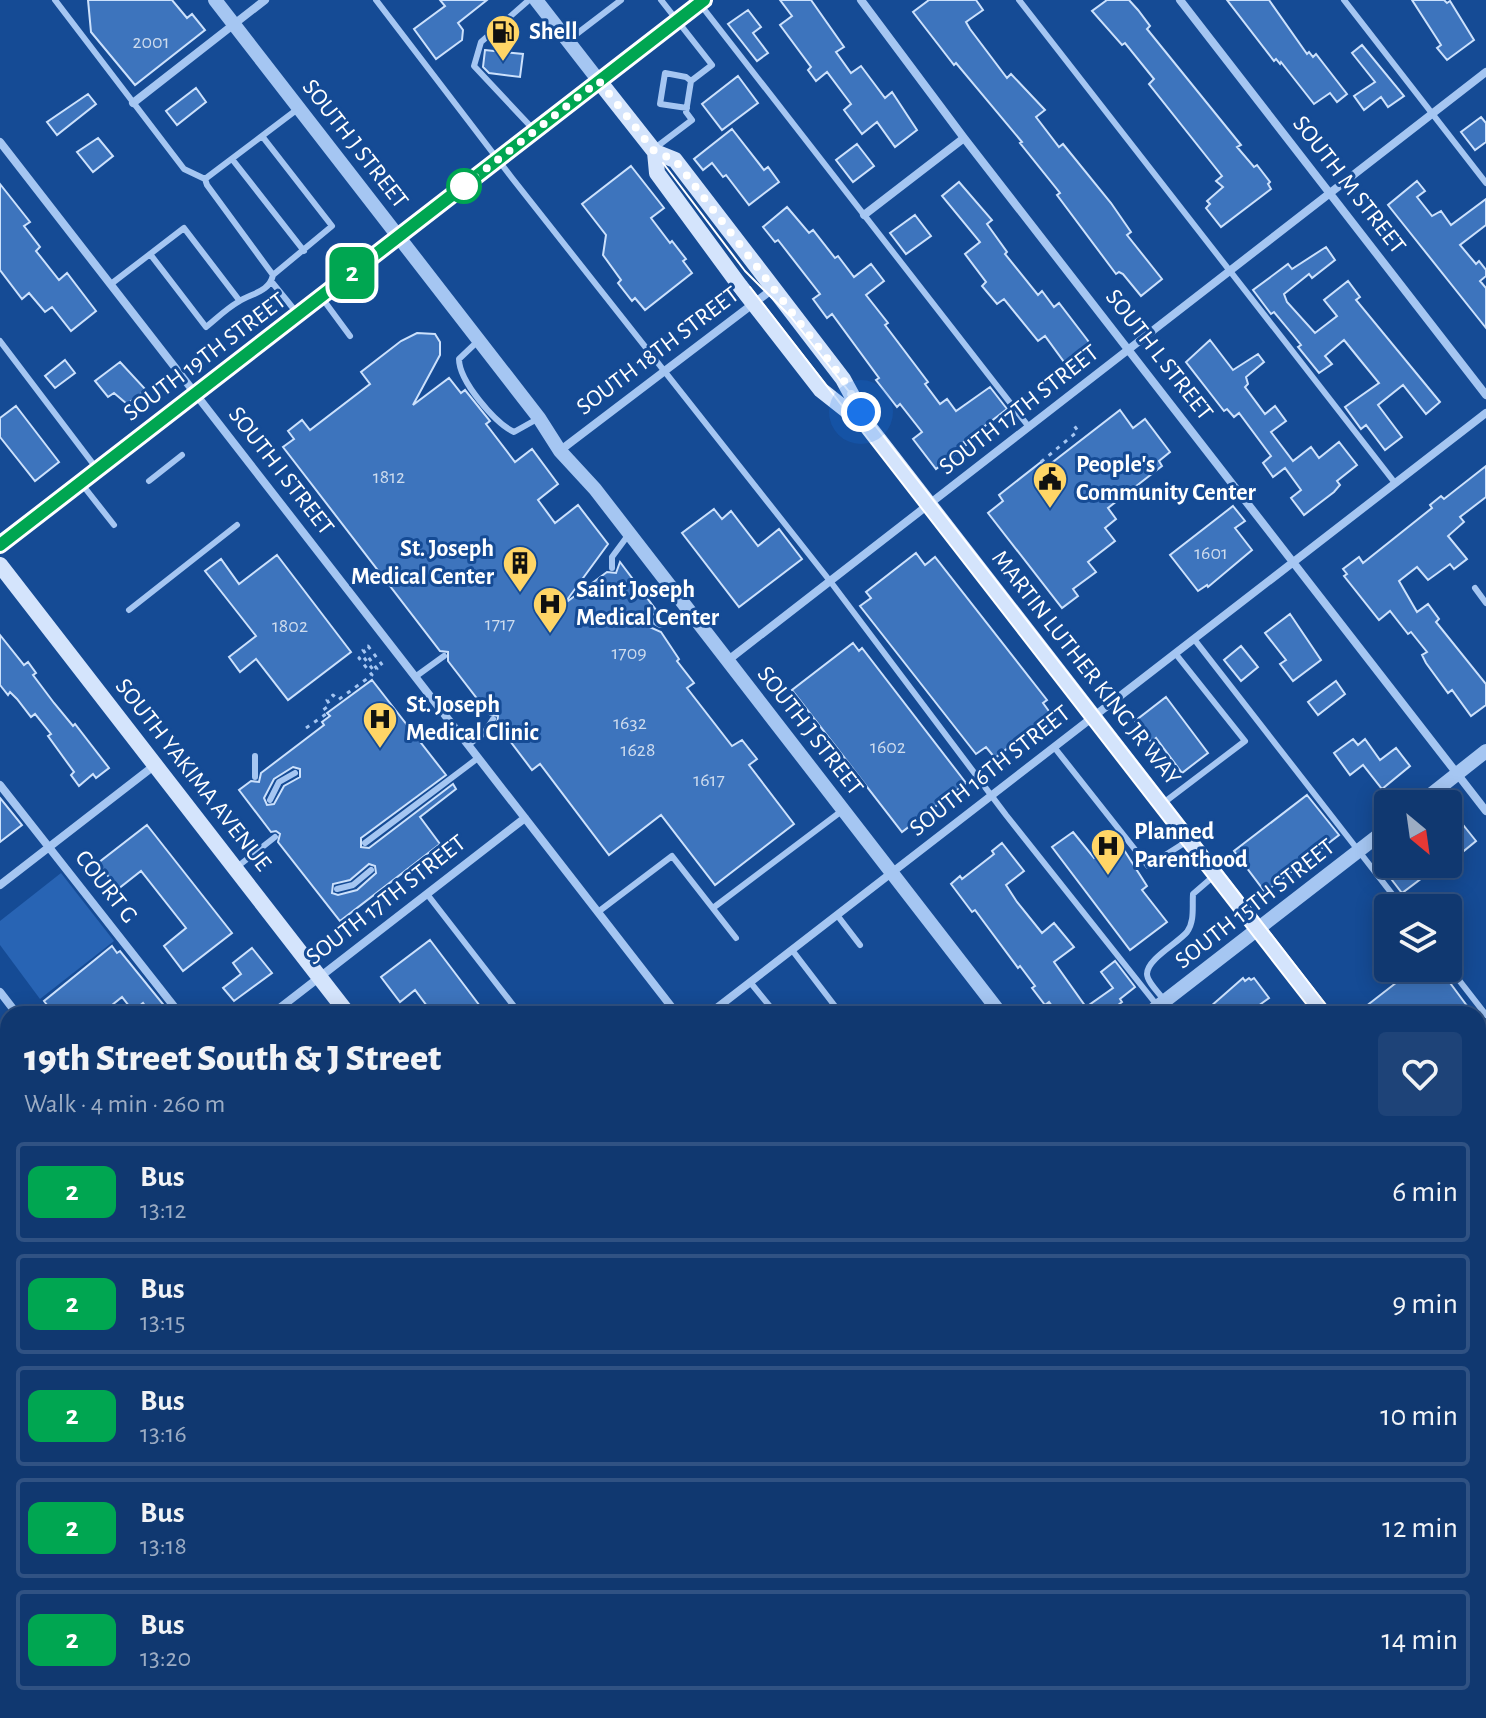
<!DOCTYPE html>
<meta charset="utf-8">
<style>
body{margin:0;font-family:"Alegreya Sans",sans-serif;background:#1e4378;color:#f1f3f6;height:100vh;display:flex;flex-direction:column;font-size:30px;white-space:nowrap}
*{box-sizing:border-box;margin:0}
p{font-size:26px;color:#9cacc3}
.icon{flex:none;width:44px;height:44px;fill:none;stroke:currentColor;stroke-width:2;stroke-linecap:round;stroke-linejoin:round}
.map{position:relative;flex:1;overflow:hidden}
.panel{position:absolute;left:0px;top:1006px;width:1486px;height:712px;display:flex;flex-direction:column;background:#103870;border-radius:24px 24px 0 0;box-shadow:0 4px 20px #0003,0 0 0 2px #305283}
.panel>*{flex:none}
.badge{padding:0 16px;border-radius:12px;font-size:28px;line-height:52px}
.needle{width:52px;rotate:151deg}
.fabs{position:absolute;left:1374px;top:790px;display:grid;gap:16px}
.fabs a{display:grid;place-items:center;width:88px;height:88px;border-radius:8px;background:#103870;box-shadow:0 4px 20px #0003,0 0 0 2px #305283;font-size:40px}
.you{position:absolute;width:40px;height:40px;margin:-20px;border:6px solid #fff;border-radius:50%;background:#1a73e8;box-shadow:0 0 0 12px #1a73e833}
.map>.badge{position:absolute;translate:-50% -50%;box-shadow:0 0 0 4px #fff}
.round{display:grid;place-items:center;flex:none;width:84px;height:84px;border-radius:8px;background:#1e4378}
.overview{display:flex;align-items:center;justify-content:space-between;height:136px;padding:0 24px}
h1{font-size:38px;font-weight:800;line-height:60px}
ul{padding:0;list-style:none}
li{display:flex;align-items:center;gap:24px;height:100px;margin:0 16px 12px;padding:0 8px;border:4px solid #305283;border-radius:8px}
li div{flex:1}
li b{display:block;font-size:30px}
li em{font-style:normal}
li .badge{min-width:88px;font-weight:700;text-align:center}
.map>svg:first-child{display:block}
.green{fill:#2864b4}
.building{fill:#3d74bd;stroke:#cce1fc;stroke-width:2;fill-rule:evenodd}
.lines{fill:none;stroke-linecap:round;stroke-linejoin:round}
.path{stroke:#a5c6f2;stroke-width:3;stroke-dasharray:4 6;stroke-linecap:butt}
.service{stroke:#a5c6f2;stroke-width:6}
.minor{stroke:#a5c6f2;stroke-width:8}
.tertiary{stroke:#a5c6f2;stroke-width:14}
.secondary{stroke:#d4e4fc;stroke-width:16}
.tram{stroke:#fff;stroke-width:2}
.line-casing{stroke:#fff;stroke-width:18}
.line{stroke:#00a651;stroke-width:12}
.walk{stroke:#fff;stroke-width:8;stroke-dasharray:0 14.4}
.stop-dot{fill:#fff;stroke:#00a651;stroke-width:4}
.labels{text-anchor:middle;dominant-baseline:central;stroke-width:6;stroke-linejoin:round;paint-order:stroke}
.number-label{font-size:20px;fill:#cedcee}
.poi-label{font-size:24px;font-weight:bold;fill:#fff;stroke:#154b95;text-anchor:start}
.street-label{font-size:24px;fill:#fff;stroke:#154b95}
</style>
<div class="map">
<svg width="1486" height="1718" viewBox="0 0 1486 1718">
<rect width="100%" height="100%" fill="#154b95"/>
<path class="green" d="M61,873L114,941L40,999L0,945V921Z"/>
<path class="building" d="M88,0H172L187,18L192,14L205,30L135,85L91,32Z
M440,0H487L458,23L463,30L462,40L436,59L414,29L445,6Z
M780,0H811L844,47L836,52L851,73L861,66L885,98L892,92L917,130L895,147L877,122L862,134L844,110L851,104L827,72L816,81L808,70L811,67L780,25L792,16Z
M929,0H976L983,10L966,22L970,29L1007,78L1011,74L1045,110L1036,117L1059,147L1063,144L1111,203L1131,232L1127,235L1162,279L1141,296L1123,274L1119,272L1116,274L1057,195L1060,193L1020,143L1022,142L956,63L954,65L913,12Z
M1107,0H1129L1138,10L1150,26L1147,29L1241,145L1237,147L1254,167L1257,165L1270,182L1268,184L1271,189L1221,227L1206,208L1210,204L1207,201L1223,187L1216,181L1222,176L1149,84L1154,79L1125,43L1122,45L1092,11Z
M1227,0H1269L1307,54L1309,52L1313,57L1316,54L1347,94L1337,102L1330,93L1314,104L1281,62L1280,64L1276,59L1274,61Z
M1412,0H1444L1447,3L1450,1L1474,40L1447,60L1437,48L1441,45Z
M748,10L761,27L753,33L768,53L757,61L728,24Z
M1362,45L1404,96L1388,107L1381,97L1364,110L1354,96L1375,82L1352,53Z
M485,50L523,54L520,77L489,73L483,67Z
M738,76L758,103L722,130L702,104Z
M196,88L206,102L177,125L166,111Z
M88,94L96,104L57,135L47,122Z
M1481,117L1486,123V142L1475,150L1461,132Z
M732,129L764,170L768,167L779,182L749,205L726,175L723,177L712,163L703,170L694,159Z
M98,138L113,156L93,172L77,152Z
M857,144L874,166L853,182L836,160Z
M631,166L664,208L651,218L670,243L672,241L686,259L683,261L692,273L645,310L635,298L632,301L618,283L621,280L603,255L606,235L582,204Z
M1417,181L1425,191L1417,197L1432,216L1441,211L1451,225L1486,199V225L1460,245L1476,264L1479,261L1486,270V276L1480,281L1486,288V328L1388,205Z
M959,182L992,220L987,224L1007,252L1005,254L1038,295L1042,291L1054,307L1059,303L1092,346L1067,366L1045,336L1038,341L1004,299L997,304L982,286L986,282L965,254L980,242L942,196Z
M0,184L30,222L24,226L40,247L36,251L59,280L67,273L96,311L71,331L52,307L45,312L29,293L22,299L0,270Z
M787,207L809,233L813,230L835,258L838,256L854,277L871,264L884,281L866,295L888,323L885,325L928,382L925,384L940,404L947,399L956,411L990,387L1007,409L964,442L966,445L936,469L913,439L922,432L900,404L897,407L876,380L879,378L832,314L827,318L813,299L820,294L778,240L775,242L763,227Z
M915,215L931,236L906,254L890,233Z
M1326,247L1335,260L1312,278L1309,274L1284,294L1287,302L1315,333L1337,316L1324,300L1348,281L1360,297L1356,300L1440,402L1426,414L1403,385L1378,405L1402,437L1385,450L1366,425L1361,429L1345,407L1379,383L1361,361L1344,340L1325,356L1332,364L1319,373L1298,347L1301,345L1293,335L1274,312L1271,314L1253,290L1288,264L1292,269Z
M417,333L435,334L440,342V355L413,405L449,378L461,393L465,390L490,421L486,424L515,462L532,449L558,484L538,500L555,523L578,505L608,544L564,604L607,572L616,573L620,562L659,614L647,615L645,625L661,632L679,659L677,661L694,683L687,688L732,746L742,740L757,759L749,765L794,824L715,885L661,815L609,855L540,764L532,770L497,724L498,716L489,714L448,661V652L440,651L283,447L294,439L288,431L302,420L310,430L370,384L361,372L401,341Z
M1210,340L1233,370L1258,354L1264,362L1246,377L1248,384L1245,387L1265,414L1275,406L1286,421L1271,432L1293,461L1311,447L1319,458L1339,442L1357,465L1337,481L1340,485L1334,492L1304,515L1291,498L1301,490L1285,468L1273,477L1263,463L1271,456L1239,413L1234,417L1227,409L1224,411L1186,362Z
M65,360L75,373L55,388L45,376Z
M120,362L146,390L127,404L114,393L108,397L95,381Z
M16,406L59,462L35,481L0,437V418Z
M1120,410L1133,428L1145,419L1170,452L1159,461L1162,466L1108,508L1116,519L1105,528L1115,541L1088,562L1096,572L1073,589L1078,596L1062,608L988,513L1003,501L999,495L1041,462L1045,468Z
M1486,466V497L1460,517L1464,522L1448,536L1467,559L1454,569L1450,564L1428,580L1417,567L1399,581L1417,612L1428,604L1439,619L1436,622L1486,684V705L1471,716L1452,690L1448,693L1426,663L1422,655L1427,652L1411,632L1408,634L1390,611L1379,620L1344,576L1347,574L1343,569L1359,557L1363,563L1432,508L1430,505L1441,496L1444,499Z
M1233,506L1245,521L1235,528L1252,550L1208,587L1207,585L1198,591L1170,555Z
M714,509L722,519L731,511L758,546L779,529L802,559L739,607L682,533Z
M916,553L925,565L935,557L1047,700L1043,703L1051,714L995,758L986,747L976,754L860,606L871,598L866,592Z
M277,555L351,652L288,700L256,659L240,672L229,657L256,636L205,571L221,559L239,584Z
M1290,614L1321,660L1293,681L1280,664L1286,660L1265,633Z
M0,635L24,665L28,662L36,673L33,675L54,703L73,726L75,724L109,768L96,778L93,774L79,786L71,775L74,772L48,736L51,734L35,714L31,717L17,699L10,692L8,695L0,685Z
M853,643L859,651L862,648L966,783L902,832L792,690Z
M1241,646L1258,667L1241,681L1224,660Z
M372,680L446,775L361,838V847L369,848L453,784L456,789L420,817L440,844L340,921L278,842L280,834L276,831L271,832L239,790L251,781L259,782L261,773L324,725L322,722L330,716L327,713ZM293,767L300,769V777L284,786L274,804L267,805L264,798L274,779ZM369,864L375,866L376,873L357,890L338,895L332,893L333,884L350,880Z
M1336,681L1345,694L1318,715L1308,702Z
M1166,697L1208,753L1182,773L1156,738L1151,742L1135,721Z
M1353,739L1358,745L1365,739L1380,760L1396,748L1410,766L1382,789L1363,765L1350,775L1334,753Z
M1307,795L1339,835L1265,892L1234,851Z
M0,798L22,825L0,842Z
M1456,816L1476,841L1454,859L1448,851V822Z
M147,825L232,933L183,971L164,946L186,928L141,871L118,889L98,863Z
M1073,832L1094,858L1108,848L1115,857L1124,850L1147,886L1142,890L1167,922L1130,950L1052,847Z
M1002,843L1024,871L1006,885L1017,902L1042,933L1054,923L1074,947L1054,962L1086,1007L1113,988L1101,972L1115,961L1135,987L1120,999L1122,1002L1106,1014H1058L1049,1002L1045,1005L1032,988L1035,986L1020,966L1018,968L975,910L972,912L951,884L960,876L962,879L994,854L992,851Z
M1393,864H1411L1422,878L1402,893L1385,871Z
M430,940L486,1014H433L415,990L400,1002L381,977Z
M112,946L117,953L120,951L171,1014H151L143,1003L133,1011L122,997L101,1014H67L63,1008L54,1014L44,1001Z
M252,948L272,973L234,1001L223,988L241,974L233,963Z
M1411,968H1439L1473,1014H1356L1401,979L1399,977Z
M1243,978L1245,981L1249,978L1251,980L1254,978L1269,998L1247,1014H1202Z"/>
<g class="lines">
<path class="path" d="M1041,462L1078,431L1073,424
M306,728L326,714L323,710L330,705L327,700L333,695L338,700L372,675L359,658L362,655L374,671L377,669L363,650L368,646L383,666"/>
<path class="service" d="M55,0L184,169L205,179
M376,0L512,178L830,581L1006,815L1164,1014
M529,0L481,42L474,66L534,130
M1019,0L1395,483
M1344,0L1486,183
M700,4L1029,427
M570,39L621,0
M687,108L660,104L665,73L686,77L691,81
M262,136L299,108
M655,148L692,120L686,112L691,81L712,65L661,0
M232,159L304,251
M150,254L206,327C216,319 226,309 238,302C251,293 269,293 273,275L332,226L262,136L205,179L207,185L273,275
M271,281L297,313
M111,284L184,228L239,300
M322,298L350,336
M479,340L459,359C459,381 495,423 514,432L539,418
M0,341L97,469
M149,481L182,455
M81,483L114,525
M612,568V557L629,534
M1475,588L1486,603
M129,610L237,525
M651,620L660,625L675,621L687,612
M1194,639L1403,908
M415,677L444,656
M468,745L484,733L493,719
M1054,747L1148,866L1189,840
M255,756V777
M270,800L279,782L295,773
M1162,804L1245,741L1175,653
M365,843L478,758
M237,867L275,837
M337,889L353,885L371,870
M427,894L520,1014
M713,908L843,810
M598,912L672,856L736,938
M837,915L860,945
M792,950L841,1014
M1448,966L1486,1015
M750,982L776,1014
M1165,1001C1160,994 1147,982 1147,974C1147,959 1178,943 1187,932C1195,921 1192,906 1193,894L1215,875
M1478,1419L1486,1429
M1023,1710L1029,1718
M1058,1710L1064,1718
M1378,1710L1384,1718
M674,1718L684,1710"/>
<path class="minor" d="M861,0L964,138L1486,811
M1180,0L1486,395
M133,103L265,0
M0,142L677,1014
M864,215L964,138
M566,446L774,288
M727,661L1486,72
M0,785L180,1014
M0,885L155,765
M0,992L17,1014
M272,1014L525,818
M709,1014L1486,413
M1478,1098L1486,1092
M0,1204L8,1214
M0,1225L8,1218
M1478,1438L1486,1431
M0,1643L8,1653
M52,1710L58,1718
M393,1710L399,1718
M557,1710L563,1718
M1217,1710L1224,1718
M1116,1718L1127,1710"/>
<path class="tertiary" d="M215,0L539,418L560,451L595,489L1001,1014
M536,0L599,81
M1419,804L1486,751
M1148,1014L1388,828
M1478,1629L1486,1639
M243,1718L253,1710"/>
<path class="secondary" d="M599,81L655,152L675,160L843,379L869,427L1324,1014
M655,152L657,173L740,286L821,390L864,424
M0,545L704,0
M0,565L348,1014
M1478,1213L1486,1224
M0,1418L8,1428
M226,1710L233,1718
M888,1710L894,1718"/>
<path class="tram" d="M663,163L745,271L791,317L1333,1014
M750,287L1314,1014
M1478,1203L1486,1213
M1478,1228L1486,1239"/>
</g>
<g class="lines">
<g class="line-casing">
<path id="line" d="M0,545L704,0"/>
</g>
<use href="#line" class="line"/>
<path class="walk" d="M464,186L599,81L655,152L675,160L843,379L861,412"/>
</g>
<defs>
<g id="fuel-pin" transform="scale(1.8)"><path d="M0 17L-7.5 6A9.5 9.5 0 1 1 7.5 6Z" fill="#ffd566" stroke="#154b95"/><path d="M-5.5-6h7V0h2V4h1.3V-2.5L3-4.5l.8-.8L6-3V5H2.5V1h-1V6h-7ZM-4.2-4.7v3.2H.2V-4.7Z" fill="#111"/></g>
<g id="civic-pin" transform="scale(1.8)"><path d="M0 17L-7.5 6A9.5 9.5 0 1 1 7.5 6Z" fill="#ffd566" stroke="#154b95"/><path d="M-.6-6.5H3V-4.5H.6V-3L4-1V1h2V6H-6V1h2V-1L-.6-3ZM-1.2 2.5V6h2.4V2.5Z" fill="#111"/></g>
<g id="building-pin" transform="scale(1.8)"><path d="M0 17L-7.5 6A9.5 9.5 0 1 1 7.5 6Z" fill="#ffd566" stroke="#154b95"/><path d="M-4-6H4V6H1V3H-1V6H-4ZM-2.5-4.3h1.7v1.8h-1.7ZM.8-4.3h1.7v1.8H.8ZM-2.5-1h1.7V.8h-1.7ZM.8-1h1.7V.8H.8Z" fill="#111"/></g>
<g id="hospital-pin" transform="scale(1.8)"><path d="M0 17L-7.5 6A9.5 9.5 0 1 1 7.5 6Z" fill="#ffd566" stroke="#154b95"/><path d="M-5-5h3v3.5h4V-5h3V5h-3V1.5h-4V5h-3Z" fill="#111"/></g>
</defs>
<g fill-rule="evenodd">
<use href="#fuel-pin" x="503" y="32"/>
<use href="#civic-pin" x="1050" y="479"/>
<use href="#building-pin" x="520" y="563"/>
<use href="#hospital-pin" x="550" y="604"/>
<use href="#hospital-pin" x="380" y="719"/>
<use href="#hospital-pin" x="1108" y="846"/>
</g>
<circle class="stop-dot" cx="464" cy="186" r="16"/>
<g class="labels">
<g class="number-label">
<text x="151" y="42">2001</text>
<text x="389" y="477">1812</text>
<text x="1211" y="553">1601</text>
<text x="500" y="624">1717</text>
<text x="290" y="626">1802</text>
<text x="629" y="653">1709</text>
<text x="630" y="723">1632</text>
<text x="888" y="747">1602</text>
<text x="638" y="750">1628</text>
<text x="709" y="780">1617</text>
</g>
<g class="poi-label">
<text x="529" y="32">Shell</text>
<text x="1076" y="465">People's<tspan x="1076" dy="28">Community Center</tspan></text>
<text x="494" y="549" text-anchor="end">St. Joseph<tspan x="494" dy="28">Medical Center</tspan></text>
<text x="576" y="590">Saint Joseph<tspan x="576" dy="28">Medical Center</tspan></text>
<text x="406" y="705">St. Joseph<tspan x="406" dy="28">Medical Clinic</tspan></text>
<text x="1134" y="832">Planned<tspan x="1134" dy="28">Parenthood</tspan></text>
</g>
<g class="street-label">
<text transform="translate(355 144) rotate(52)">SOUTH J STREET</text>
<text transform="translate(1349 185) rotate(52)">SOUTH M STREET</text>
<text transform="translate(658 351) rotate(-37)">SOUTH 18TH STREET</text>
<text transform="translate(1159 355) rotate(52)">SOUTH L STREET</text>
<text transform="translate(205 357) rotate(-37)">SOUTH 19TH STREET</text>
<text transform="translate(1019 410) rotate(-38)">SOUTH 17TH STREET</text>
<text transform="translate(281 471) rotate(52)">SOUTH I STREET</text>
<text transform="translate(1086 668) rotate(52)">MARTIN LUTHER KING JR WAY</text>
<text transform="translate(810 731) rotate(52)">SOUTH J STREET</text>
<text transform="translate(990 771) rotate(-38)">SOUTH 16TH STREET</text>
<text transform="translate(193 775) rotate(52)">SOUTH YAKIMA AVENUE</text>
<text transform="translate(106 887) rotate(52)">COURT G</text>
<text transform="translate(386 900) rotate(-38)">SOUTH 17TH STREET</text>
<text transform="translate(1255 904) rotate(-38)">SOUTH 15TH STREET</text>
</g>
</g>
</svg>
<div class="fabs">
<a><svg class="needle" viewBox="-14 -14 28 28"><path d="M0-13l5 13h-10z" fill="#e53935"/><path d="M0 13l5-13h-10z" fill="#9cacc3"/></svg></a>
<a><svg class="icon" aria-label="layers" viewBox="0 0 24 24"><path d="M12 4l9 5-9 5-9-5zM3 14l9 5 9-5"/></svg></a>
</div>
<div class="you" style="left:861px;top:412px"></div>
<b class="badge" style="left:352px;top:273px;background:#00a651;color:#fff">2</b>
<section class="panel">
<div class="overview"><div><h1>19th Street South &amp; J Street</h1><p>Walk · 4 min · 260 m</p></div><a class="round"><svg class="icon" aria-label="heart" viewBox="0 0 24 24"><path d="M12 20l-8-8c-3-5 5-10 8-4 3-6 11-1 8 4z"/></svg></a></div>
<ul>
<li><span class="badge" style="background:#00a651;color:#fff">2</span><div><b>Bus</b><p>13:12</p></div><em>6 min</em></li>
<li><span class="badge" style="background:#00a651;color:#fff">2</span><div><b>Bus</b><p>13:15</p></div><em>9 min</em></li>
<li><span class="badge" style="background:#00a651;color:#fff">2</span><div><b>Bus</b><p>13:16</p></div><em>10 min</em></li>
<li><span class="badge" style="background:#00a651;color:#fff">2</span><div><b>Bus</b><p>13:18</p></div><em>12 min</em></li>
<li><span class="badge" style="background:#00a651;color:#fff">2</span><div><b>Bus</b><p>13:20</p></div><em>14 min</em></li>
</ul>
</section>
</div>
